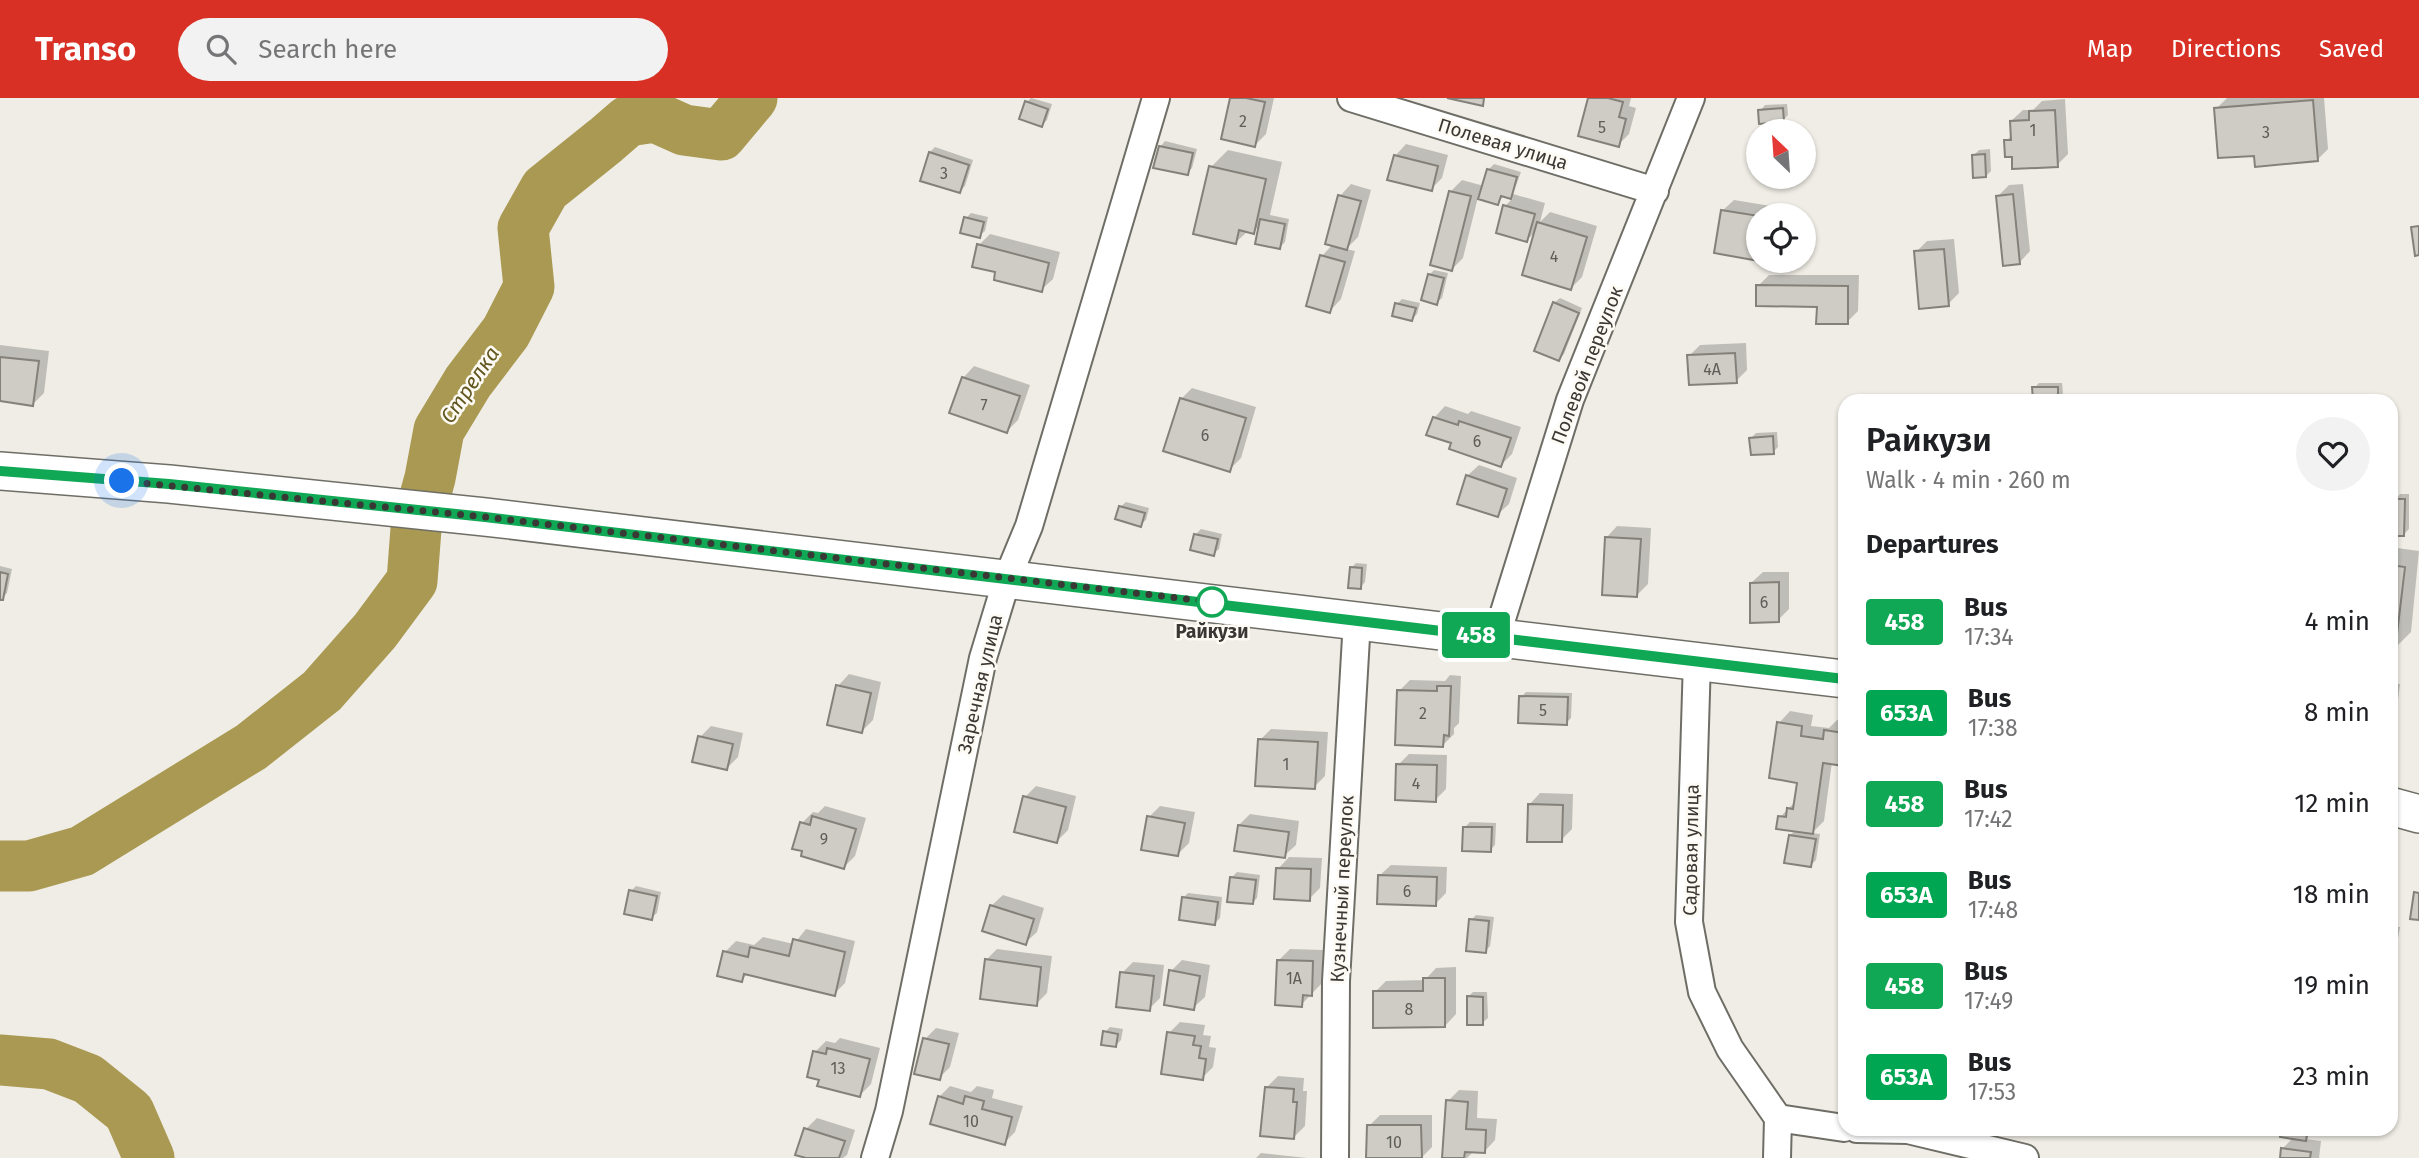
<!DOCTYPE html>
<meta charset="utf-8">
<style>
body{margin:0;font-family:"Fira Sans",sans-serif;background:#f2f2f2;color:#202124;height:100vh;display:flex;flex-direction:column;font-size:26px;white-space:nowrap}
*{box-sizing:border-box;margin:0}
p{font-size:23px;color:#757577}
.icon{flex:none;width:38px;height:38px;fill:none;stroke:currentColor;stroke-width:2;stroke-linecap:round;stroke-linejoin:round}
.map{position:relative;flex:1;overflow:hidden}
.side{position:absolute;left:1838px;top:296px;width:560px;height:742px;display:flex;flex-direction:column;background:#fff;border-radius:21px;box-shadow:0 2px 5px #0004}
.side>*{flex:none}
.badge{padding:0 14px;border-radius:5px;font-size:24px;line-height:46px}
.needle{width:46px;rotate:335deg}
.fabs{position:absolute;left:1746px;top:21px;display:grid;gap:14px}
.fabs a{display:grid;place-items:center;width:70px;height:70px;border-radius:50%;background:#fff;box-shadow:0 2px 5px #0004;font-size:35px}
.you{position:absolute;width:35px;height:35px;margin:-18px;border:5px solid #fff;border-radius:50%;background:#1a73e8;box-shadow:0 0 0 10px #1a73e833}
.map>.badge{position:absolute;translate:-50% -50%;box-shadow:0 0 0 4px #fff}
h2{padding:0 28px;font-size:26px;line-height:63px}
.round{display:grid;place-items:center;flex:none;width:74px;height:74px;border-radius:37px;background:#f2f2f2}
.overview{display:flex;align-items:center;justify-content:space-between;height:119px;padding:0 28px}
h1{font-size:33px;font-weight:600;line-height:52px}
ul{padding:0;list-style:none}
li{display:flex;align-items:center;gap:21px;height:91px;padding:0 28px}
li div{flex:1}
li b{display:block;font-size:26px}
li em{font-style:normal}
li .badge{min-width:77px;font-weight:700;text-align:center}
header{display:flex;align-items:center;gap:42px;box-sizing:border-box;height:98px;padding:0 35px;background:#d93025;color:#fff}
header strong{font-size:33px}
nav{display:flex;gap:38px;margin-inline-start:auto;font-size:24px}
.search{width:490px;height:63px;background:#f2f2f2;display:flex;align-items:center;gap:18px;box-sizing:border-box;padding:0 24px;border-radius:38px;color:#757577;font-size:26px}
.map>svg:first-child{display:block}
.shadow{fill:#0003}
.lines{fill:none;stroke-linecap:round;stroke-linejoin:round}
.river{stroke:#aa9952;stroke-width:51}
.building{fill:#ceccc4;stroke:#83817a;stroke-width:2}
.street-casing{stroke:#6f6e66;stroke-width:30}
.secondary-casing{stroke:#6f6e66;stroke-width:40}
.street{stroke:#fff;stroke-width:26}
.secondary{stroke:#fff;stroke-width:37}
.line-casing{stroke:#fff;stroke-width:16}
.line{stroke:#10a855;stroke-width:10}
.walk{stroke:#393835;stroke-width:7;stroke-dasharray:0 12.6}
.stop-dot{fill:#fff;stroke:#10a855;stroke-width:3.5}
.labels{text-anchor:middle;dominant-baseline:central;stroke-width:5;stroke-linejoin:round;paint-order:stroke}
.number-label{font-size:16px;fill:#5e5d59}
.street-label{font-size:19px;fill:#393835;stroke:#fcfaf2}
.stop-label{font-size:19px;font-weight:bold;fill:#393835;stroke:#fcfaf2}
.water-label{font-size:21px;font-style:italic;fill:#62561f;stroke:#fcfaf2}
</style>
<header>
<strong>Transo</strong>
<div class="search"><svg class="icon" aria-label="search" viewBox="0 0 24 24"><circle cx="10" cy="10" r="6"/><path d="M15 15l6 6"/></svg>Search here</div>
<nav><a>Map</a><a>Directions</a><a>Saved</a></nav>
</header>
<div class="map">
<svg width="2419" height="1060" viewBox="0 0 2419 1060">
<rect width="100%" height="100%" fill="#efede5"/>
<path class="shadow" d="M1031,0L1052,6L1047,22L1042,27L1027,4Z
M1232,0H1274L1266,36L1255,47Z
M1590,0H1631L1629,8L1636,10L1629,36L1618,47Z
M2227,0H2324L2328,51L2317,62L2255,56L2216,11Z
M2065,1L2068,56L2057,67L2013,57L2006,43L2012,37L2011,23L2023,12H2033L2042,3Z
M1787,6L1788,17L1783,22L1760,13L1765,7Z
M1165,43L1197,51L1192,70L1187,75L1160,49Z
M1406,46L1448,57L1442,80L1431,91L1395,58Z
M935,49L973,62L965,88L960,93L930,54Z
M1990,51L1991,73L1986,78L1974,57L1979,52Z
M1228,52L1282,64L1270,117L1289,121L1285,144L1280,149L1261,126L1253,134L1248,133L1236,144L1211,69Z
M1494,66L1521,74L1513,96L1545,105L1540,124L1550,114L1597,128L1582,179L1571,190L1537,132L1527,142L1505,108L1513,100L1504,97L1498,105L1478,99L1463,160L1452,171L1451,93L1462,82L1484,88L1488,72Z
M1351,86L1371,92L1358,139L1346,151L1355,153L1341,201L1330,213L1322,158L1333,146L1340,98Z
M2023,86L2030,153L2019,165L1998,98L2009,87Z
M1734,102L1777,109L1775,117H1759V161L1722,113Z
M971,115L988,119L985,133L979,138L966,120Z
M990,136L1060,154L1053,181L1041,192L997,173L979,147Z
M1954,141L1959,195L1948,206L1916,154L1927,143Z
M1434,172L1448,175L1442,200L1436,205L1429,177Z
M1769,177H1859L1858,213L1847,224L1819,207L1758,188Z
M1560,200L1582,210L1564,256L1559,261L1554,205Z
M1402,201L1420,205L1417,216L1412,221L1397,206Z
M1746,245L1747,272L1736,283L1689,258L1700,247Z
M0,247L49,253L44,295L33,306L0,302Z
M974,268L1030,287L1018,322L1007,333L963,280Z
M2039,285H2062L2063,295L2058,300L2034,290Z
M1192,290L1256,309L1241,360L1229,372L1181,301Z
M1445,308L1468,316L1471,313L1521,329L1512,356L1501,367L1454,344L1434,320Z
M1777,334L1778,349L1773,354L1751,340L1756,335Z
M1479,367L1517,380L1509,406L1497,417L1467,378Z
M2400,396H2409V431L2404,436L2395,402Z
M1126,404L1149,410L1146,422L1140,427L1120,409Z
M1617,428L1651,430L1648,486L1637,497L1606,440Z
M1201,431L1222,436L1219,451L1213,456L1196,436Z
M2390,449L2419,453L2411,534L2394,551H2390Z
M1356,465L1367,466L1365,484L1360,490L1351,470Z
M0,468L12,471L7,495L2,500H0Z
M1763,474H1789V511L1778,522L1751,485Z
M849,576L881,584L873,622L862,633L838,588Z
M1450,577L1461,578L1459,625L1454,630V636L1443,647L1399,593L1410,582L1445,583Z
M2390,585L2400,586L2394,633L2390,637Z
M1526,594L1572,595L1571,620L1566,625L1521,599Z
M1790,613L1813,617L1811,628L1829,630L1837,622L1844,623V665L1832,664L1824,723L1812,735L1820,736L1816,762L1811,767L1790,737L1796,732L1780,719L1796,703L1799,684L1779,625Z
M711,628L743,635L738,659L727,670L700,639Z
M1271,631L1328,634L1325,678L1314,689L1260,642Z
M1409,656L1447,657L1446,691L1435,702L1398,667Z
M1036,688L1076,698L1068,732L1057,743L1025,699Z
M1540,695L1573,696L1572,731L1561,742L1529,707Z
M825,708L866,720L855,758L844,769L802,725L813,714L818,715Z
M1160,708L1195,714L1189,745L1178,756L1149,719Z
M1250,716L1299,723L1296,747L1284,758L1239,727Z
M1470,724L1496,725L1495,747L1490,752L1465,729Z
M1289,759L1322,760L1320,790L1309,801L1278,771Z
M1391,767L1447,769L1446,795L1435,806L1379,778Z
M1237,774L1260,777L1257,800L1252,805L1231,780Z
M636,788L661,794L657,815L651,820L631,793Z
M1188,795L1222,799L1220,820L1215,825L1183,800Z
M1003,797L1044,810L1037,834L1025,845L991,808Z
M1476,817L1494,819L1490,848L1485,854L1471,822Z
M2390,828L2400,829L2394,863L2390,867Z
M806,831L855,843L845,885L834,896L748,875L742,882L725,854L736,843L754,847L763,839L794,846Z
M997,851L1052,858L1047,895L1036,906L986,862Z
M1290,851L1323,852L1322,885L1301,907L1279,862Z
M1182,862L1210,867L1205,899L1193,910L1171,873Z
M1133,864L1164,867L1160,900L1149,911L1122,875Z
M1456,869V916L1445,928L1375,894L1386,883L1425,882L1436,870Z
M1473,894H1487L1488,920L1482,925L1468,899Z
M1180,924L1205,927L1203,937L1211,938L1209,949L1216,950L1213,969L1202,980L1169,935Z
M1110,929L1123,931L1121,942L1116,947L1105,934Z
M936,930L959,935L950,969L939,980L925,941Z
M840,940L880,950L871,986L860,997L821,981L815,954L826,943L835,945Z
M1278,978L1304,980L1303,993H1307L1305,1028L1293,1040L1267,989Z
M950,988L971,994L977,988L994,992L992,1000L1023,1008L1015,1034L1004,1045L939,999Z
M1459,992L1478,993L1477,1020L1497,1021L1495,1042L1484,1054L1474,1053L1467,1060H1444L1448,1003Z
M1380,1017H1432V1049L1421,1060L1369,1028Z
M817,1020L855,1032L847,1057L843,1060H811L806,1031Z
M2282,1031H2316L2305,1041L2321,1043L2319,1060H2281L2282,1051L2294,1039L2282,1038Z
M1261,1055L1307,1060H1256Z"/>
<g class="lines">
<path class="river" d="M0,768H29L82,753L251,649L322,593L375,533L412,483L416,431L430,380L439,332L468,284L506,234L529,189L523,130L545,91L606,42L628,23L655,19L684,32L721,37L752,0
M0,962L49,966L88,981L129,1014L149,1060"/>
</g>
<path class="building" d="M1230,0H1246L1265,4L1255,49L1221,41Z
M1447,0H1484L1483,8Z
M1588,0H1608L1623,4L1619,19L1626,21L1619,49L1578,38Z
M2313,2L2318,63L2255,69L2254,58L2218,60L2214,10Z
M1025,3L1048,11L1042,29L1019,21Z
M1783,10L1784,24L1759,26L1758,12Z
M2055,12L2058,69L2012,71V59H2005L2004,42H2011L2010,23L2029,22V13Z
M1159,48L1193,55L1188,77L1153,70Z
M929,54L969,67L960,95L920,83Z
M1985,56L1986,79L1973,80L1972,57Z
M1394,57L1438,68L1432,93L1387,82Z
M1209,68L1266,81L1254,136L1239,132L1236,146L1193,136Z
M1487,71L1517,79L1511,101L1501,98L1498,107L1478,101Z
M1449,93L1471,98L1452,173L1430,167Z
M2013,96L2020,166L2003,168L1996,98Z
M1338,97L1361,103L1347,152L1325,146Z
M1503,107L1535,116L1527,144L1496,135Z
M1721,112L1759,118V163L1714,155Z
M964,119L984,124L980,140L960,135Z
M1260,121L1285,126L1280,151L1255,146Z
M1537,124L1587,139L1571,192L1522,177Z
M2419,128V157L2415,158L2411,129Z
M977,146L1049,165L1042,194L994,182L995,174L972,169Z
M1944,151L1949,208L1919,211L1914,153Z
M1320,157L1345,164L1330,215L1306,208Z
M1428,176L1444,180L1437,207L1421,202Z
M1756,187L1848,188V226H1816L1817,209L1756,208Z
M1553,204L1579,215L1559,263L1534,253Z
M1395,205L1416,210L1412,223L1392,218Z
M1735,255L1737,285L1689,287L1687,257Z
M0,259L39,263L33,308L0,303Z
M962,279L1020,298L1007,335L949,315Z
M2032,289H2058V302H2033Z
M1180,300L1246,320L1230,374L1163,353Z
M1433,319L1458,327L1459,323L1511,340L1501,369L1449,351L1451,345L1426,337Z
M1773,338L1774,356L1751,357L1749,340Z
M1466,377L1507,391L1498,419L1457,406Z
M2393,401H2405L2404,438H2392Z
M1119,408L1145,415L1141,429L1115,421Z
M1194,436L1218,441L1214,458L1190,452Z
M1605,439L1641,441L1637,499L1602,497Z
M2390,467L2405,469L2395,553L2390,552Z
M1350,469L1362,470L1361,491L1348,490Z
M0,474L8,476L3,502H0Z
M1779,484V524L1750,525V485Z
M836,587L871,595L862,635L827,627Z
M1437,588H1451L1449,638L1444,637L1443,649L1395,647L1397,592L1437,593Z
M1519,598L1568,599L1567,627L1518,625Z
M1777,624L1802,628L1801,638L1823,641L1824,632L1844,635V668L1823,665L1813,736L1776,731L1778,718L1786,719L1787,710L1793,711L1797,685L1769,680Z
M698,638L733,646L727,672L692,664Z
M1258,641L1318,644L1315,691L1255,688Z
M1396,666L1437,667L1436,704L1395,702Z
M1023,698L1066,709L1057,745L1014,734Z
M1528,706L1563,707L1562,744H1527Z
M812,718L856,731L844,771L801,758L802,753L792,751L800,724L810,727Z
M1147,718L1185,725L1178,758L1141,752Z
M1238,727L1289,734L1285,760L1234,753Z
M1463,729H1492L1491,754L1462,753Z
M1789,737L1816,741L1811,769L1784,765Z
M1276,770L1311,771L1310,803L1274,801Z
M1378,777L1437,779L1436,808L1377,806Z
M1230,779L1256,782L1253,806L1227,804Z
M629,792L657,798L652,822L624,816Z
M2414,794L2419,795V822L2410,821Z
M1182,799L1218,804L1215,827L1179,822Z
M990,807L1034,821L1026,847L982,833Z
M1469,821L1489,823L1486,855L1466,853Z
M2390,833L2396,834L2390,866Z
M793,841L845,854L835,898L744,876L742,884L717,878L723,853L748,859L750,849L789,858Z
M985,861L1041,869L1037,908L980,901Z
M1277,862L1313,863L1312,898L1303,897L1302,909L1275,907Z
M1169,872L1200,878L1194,912L1164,907Z
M1120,874L1154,878L1150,913L1116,909Z
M1423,880H1445V929L1373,930V893H1423Z
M1467,898L1483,899V927H1467Z
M1103,933L1118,936L1116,949L1101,947Z
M1167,934L1195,938L1193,947L1201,948L1199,960L1206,961L1203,982L1161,976Z
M923,940L949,946L940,982L914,976Z
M827,950L870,961L860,999L817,988L819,982L807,979L813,953L826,956Z
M1265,989L1294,991L1293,1004H1297L1294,1041L1260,1038Z
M938,998L963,1006L965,998L984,1003L982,1011L1012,1019L1005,1047L930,1026Z
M1446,1002L1468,1004L1466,1031L1486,1032L1485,1055L1465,1054L1464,1060H1442Z
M1367,1027H1421L1422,1060H1366Z
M804,1030L845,1043L839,1060H806L795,1057Z
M2281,1031H2308L2306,1043L2280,1039Z
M2322,1031H2372V1037L2322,1033Z
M2281,1050L2311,1054L2310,1060H2280Z"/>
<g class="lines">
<g class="street-casing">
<path id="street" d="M1351,0L1655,93
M1496,540L1570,302L1691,0
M1697,562L1689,824L1702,894L1730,951L1778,1020L1844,1030
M1857,1031L1908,1032L2025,1060
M875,1060L889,1013L983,560L1007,481L1029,428L1156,0
M1335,1060L1336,883L1357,522
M1777,1060L1778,1020"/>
</g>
<g class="secondary-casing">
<path id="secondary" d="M0,373L169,386L485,419L1844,581
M2390,708L2419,716"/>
</g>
<use href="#street" class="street"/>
<use href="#secondary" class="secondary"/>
</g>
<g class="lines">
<g class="line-casing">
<path id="line" d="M0,373L169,386L485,419L1844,581"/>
</g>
<use href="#line" class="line"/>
<path class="walk" d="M122,383L485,419L1212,504"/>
</g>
<circle class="stop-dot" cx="1212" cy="504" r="14"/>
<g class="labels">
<g class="number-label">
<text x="1243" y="23">2</text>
<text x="1602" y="29">5</text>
<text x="2033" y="32">1</text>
<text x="2266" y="34">3</text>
<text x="944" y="75">3</text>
<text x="1554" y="158">4</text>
<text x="1712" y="271">4А</text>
<text x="984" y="307">7</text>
<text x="1205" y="337">6</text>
<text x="1477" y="343">6</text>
<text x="1764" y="504">6</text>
<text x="1543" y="612">5</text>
<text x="1423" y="615">2</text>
<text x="1286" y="666">1</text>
<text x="1416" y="685">4</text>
<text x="824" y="741">9</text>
<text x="1407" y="793">6</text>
<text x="1294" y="880">1А</text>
<text x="1409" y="911">8</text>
<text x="838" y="970">13</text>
<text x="971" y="1023">10</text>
<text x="1394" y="1044">10</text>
</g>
<g class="street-label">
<text transform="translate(1503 46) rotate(17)">Полевая улица</text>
<text transform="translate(1587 267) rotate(-69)">Полевой переулок</text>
<text transform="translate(980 586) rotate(-77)">Заречная улица</text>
<text transform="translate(1691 752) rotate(-89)">Садовая улица</text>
<text transform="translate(1342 791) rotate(-87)">Кузнечный переулок</text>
</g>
<g class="stop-label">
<text x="1212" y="533">Райкузи</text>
</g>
<g class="water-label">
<text transform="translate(470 287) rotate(-56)">Стрелка</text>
</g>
</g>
</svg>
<div class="fabs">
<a><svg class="needle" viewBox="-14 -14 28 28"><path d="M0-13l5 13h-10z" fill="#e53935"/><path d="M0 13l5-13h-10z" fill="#757577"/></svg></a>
<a><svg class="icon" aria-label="locate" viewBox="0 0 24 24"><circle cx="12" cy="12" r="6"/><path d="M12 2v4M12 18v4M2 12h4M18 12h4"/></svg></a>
</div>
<div class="you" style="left:122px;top:383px"></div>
<b class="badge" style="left:1476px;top:537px;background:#10a855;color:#fff">458</b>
<section class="side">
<div class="overview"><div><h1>Райкузи</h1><p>Walk · 4 min · 260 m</p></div><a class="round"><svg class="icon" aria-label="heart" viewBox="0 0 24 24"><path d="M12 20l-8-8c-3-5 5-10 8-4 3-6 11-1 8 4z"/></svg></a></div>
<h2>Departures</h2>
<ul>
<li><span class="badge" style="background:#10a855;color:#fff">458</span><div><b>Bus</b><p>17:34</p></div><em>4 min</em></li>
<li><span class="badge" style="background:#00a651;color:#fff">653А</span><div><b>Bus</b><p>17:38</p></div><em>8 min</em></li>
<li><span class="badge" style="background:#10a855;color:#fff">458</span><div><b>Bus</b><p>17:42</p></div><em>12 min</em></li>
<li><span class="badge" style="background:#00a651;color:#fff">653А</span><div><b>Bus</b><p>17:48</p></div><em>18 min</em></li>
<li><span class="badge" style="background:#10a855;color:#fff">458</span><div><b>Bus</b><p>17:49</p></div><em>19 min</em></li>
<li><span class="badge" style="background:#00a651;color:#fff">653А</span><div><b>Bus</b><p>17:53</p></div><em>23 min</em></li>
</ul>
</section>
</div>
